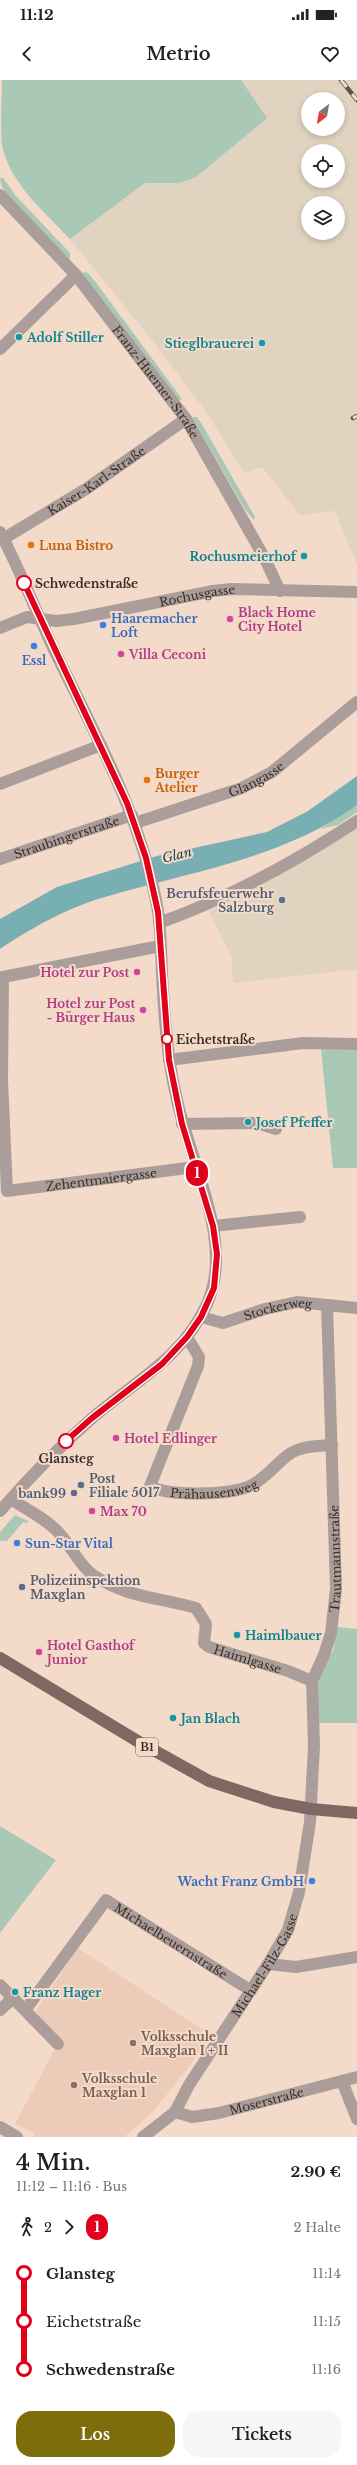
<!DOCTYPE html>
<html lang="de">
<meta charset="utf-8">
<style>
body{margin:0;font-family:"Libre Baskerville",serif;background:#f6f6f6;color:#222;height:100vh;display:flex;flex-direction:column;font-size:15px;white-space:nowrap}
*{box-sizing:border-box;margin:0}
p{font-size:13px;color:#767676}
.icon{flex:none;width:22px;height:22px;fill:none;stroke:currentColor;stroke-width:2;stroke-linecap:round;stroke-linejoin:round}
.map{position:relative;height:2057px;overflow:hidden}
.drawer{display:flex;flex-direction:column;background:#fff;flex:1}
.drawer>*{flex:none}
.badge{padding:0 8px;border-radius:13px;font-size:14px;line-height:26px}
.needle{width:26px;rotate:211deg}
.tools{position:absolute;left:301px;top:12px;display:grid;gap:8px}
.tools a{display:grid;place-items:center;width:44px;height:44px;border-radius:50%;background:#fff;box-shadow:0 2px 6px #0003;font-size:20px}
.map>.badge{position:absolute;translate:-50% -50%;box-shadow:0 0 0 2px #fff}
.legs{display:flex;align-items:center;gap:6px;height:44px;padding:0 16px;font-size:13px}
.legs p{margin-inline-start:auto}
.summary{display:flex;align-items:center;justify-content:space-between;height:68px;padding:0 16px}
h1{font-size:22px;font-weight:600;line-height:30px}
.button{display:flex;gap:8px;margin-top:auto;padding:8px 16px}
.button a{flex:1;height:46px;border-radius:16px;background:#7e6e0b;color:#fff;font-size:16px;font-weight:600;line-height:46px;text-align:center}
.button a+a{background:#f6f6f6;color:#222}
ul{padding:0 16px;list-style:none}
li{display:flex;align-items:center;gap:14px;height:48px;font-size:15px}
li i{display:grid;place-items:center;width:6px;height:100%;margin:0 5px;background:currentColor}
li i::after{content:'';width:10px;height:10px;margin:-5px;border:3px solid;border-radius:50%;background:#fff}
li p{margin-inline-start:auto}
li:first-child i{background:linear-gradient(#0000 50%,currentColor 0)}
li:last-child i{background:linear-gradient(currentColor 50%,#0000 0)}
.status{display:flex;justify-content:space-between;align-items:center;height:28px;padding:0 20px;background:#fff;direction:ltr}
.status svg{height:11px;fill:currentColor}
header{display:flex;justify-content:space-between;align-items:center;height:52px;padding:0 16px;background:#fff;font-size:18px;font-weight:600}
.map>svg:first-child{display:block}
.built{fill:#ecccb8}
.industrial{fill:#e0d4c0;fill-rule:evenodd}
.green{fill:#a9c8b5}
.water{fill:#78afb3}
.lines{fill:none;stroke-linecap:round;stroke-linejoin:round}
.minor{stroke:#ab9e9a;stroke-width:12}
.major{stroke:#7e6861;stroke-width:12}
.rail-casing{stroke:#60534b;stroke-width:4.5}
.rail{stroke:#f3dac9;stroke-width:3;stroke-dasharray:9;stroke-linecap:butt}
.line-1-casing{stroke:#fff;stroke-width:9}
.line-1{stroke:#e2001a;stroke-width:6}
.culture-dot{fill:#0f9aa8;stroke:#f3dac9;stroke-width:1.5}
.food-dot{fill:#e8710a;stroke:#f3dac9;stroke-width:1.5}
.stop-1-dot{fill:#fff;stroke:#e2001a;stroke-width:2}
.hotel-dot{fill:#d1479c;stroke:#f3dac9;stroke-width:1.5}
.shop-dot{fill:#3f7fe0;stroke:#f3dac9;stroke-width:1.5}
.service-dot{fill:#5c6f8a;stroke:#f3dac9;stroke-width:1.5}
.education-dot{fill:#8d6e63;stroke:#f3dac9;stroke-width:1.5}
.labels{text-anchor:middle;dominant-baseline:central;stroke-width:4;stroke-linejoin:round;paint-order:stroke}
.shield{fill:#f3dac9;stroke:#706258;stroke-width:1}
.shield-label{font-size:11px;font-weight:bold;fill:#382e28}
.culture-label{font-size:12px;font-weight:bold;fill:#0d838f;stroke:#f3dac9;text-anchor:start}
.street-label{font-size:12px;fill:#382e28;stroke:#f3dac9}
.food-label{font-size:12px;font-weight:bold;fill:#c56008;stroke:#f3dac9;text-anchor:start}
.stop-label{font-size:12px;font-weight:bold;fill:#382e28;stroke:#f3dac9;text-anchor:start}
.hotel-label{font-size:12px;font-weight:bold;fill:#b23c85;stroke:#f3dac9;text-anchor:start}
.shop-label{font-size:12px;font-weight:bold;fill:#366cbe;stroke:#f3dac9;text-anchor:start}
.service-label{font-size:12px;font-weight:bold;fill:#4e5e75;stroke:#f3dac9;text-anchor:end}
.education-label{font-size:12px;font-weight:bold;fill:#785e54;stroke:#f3dac9;text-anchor:start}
.water-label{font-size:13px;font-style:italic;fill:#14474a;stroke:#f3dac9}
</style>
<div class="status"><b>11:12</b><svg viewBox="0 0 49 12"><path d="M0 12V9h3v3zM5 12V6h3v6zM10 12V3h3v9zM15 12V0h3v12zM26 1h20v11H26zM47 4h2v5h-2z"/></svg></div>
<header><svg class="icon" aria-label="back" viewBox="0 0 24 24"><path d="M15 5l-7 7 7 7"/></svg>Metrio<svg class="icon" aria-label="heart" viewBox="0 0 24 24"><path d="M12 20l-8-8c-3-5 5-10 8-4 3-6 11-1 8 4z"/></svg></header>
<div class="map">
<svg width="357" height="2057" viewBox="0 0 357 2057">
<rect width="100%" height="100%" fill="#f3dac9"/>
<path class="built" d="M78,1868L212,1956L154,2031L124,2057H33L34,2053L15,2044L56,1967L35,1932Z"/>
<path class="industrial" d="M2,0H357V485L335,431L300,435L262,387L244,393L207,333L156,265L70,159L21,106L6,77L2,64ZM308,19H338V49H308ZM308,71H338V101H308ZM308,123H338V153H308Z
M357,748V889L233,903L231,876L209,832L313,776Z"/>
<path class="green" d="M2,0H241L267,38L196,97L179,103H145L70,159C44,131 10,104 2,65C0,44 2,21 2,0Z
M0,98H3L16,116L70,173V178L67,180C51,163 0,119 0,98Z
M84,192L88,193L94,200L182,319L179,320L81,194Z
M192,337H197L203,346L255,437L254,440L244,428Z
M357,725V732L338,745L320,749Z
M321,969L357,970V1088H333Z
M15,1435L28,1441L27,1443L23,1442L7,1461H0V1452Z
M337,1547L357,1549V1643H317V1606L320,1590L333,1571Z
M0,1746L56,1780L0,1853Z"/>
<path class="water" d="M357,696V725C282,779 192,791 105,817C69,827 31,848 0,869V839L57,807L157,776L267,752L308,731Z"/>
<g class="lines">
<g class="minor">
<path id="s1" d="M0,115L76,195L186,339L265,479L280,511"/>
<path d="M0,269L76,195"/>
<path d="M0,452C21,492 37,534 56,574C97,657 142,739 158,831C161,851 161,872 162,893C164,935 167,978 177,1020C190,1082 235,1162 207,1224C183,1278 132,1303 90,1340C58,1368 28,1399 0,1431"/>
<path id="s2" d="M3,459L86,409L186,339"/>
<path id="s3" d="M0,548L27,537L56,541L74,539L213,511L232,509L357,512"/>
<path d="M0,704L101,665"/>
<path id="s4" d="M135,743L242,708L272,692L357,622"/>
<path id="s5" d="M0,779L132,735"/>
<path d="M159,843C229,818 295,782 357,741"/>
<path id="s6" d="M160,866L3,897L2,1000L7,1111L195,1087"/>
<path d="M169,980L303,963L357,964"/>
<path d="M182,1044L257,1043L276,1049"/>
<path d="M213,1146L300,1137"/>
<path id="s7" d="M201,1237L223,1243L265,1229L297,1222L357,1228"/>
<path id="s8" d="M187,1257L199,1277L198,1286L150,1406C169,1417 230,1415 250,1406C265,1399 275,1385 288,1375C300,1366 318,1366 332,1365"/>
<path id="s9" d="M11,1419C27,1430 47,1439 60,1454C71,1466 79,1485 93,1495C127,1518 158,1517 196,1528L206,1544L204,1563L209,1567L288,1591L312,1601"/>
<path d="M268,1884L296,1887L357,1877"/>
<path d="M0,1905L58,1964"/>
<path id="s10" d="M26,1929L106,1820L250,1910"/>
<path d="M0,1930L14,1917"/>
<path d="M342,2001L357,2039"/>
<path id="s11" d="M175,2032L192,2037L219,2033L357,1997"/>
<path d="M0,2047L17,2057"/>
<path id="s12" d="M143,2057L175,2032L189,2005L268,1884L288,1850L299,1812L310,1742L314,1666L312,1601L324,1575L331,1553L336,1509L327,1225"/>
</g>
<path class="major" d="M0,1578L139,1662L209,1701L274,1722L311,1729L357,1733"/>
<g class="rail-casing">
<path id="rail" d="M341,0L357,20
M353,338L357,336"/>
</g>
<use href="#rail" class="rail"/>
</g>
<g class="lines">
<g class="line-1-casing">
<path id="line-1" d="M24,503L127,723L146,778L158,832L169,980L182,1044L213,1146L217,1174L214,1208L201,1237L187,1257L162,1284L92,1338L66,1361"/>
</g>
<use href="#line-1" class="line-1"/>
</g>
<g class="culture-dot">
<circle cx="19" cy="257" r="4"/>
<circle cx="262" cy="263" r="4"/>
<circle cx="304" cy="476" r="4"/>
<circle cx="248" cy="1042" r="4"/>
<circle cx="237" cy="1555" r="4"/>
<circle cx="173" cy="1638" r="4"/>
<circle cx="15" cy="1912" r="4"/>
</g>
<g class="food-dot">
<circle cx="31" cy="465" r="4"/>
<circle cx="147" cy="700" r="4"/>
</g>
<g class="stop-1-dot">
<circle cx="24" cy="503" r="7"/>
<circle cx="167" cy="959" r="5"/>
<circle cx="66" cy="1361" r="7"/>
</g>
<g class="hotel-dot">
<circle cx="230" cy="539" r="4"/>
<circle cx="121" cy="574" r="4"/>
<circle cx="137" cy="892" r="4"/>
<circle cx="143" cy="930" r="4"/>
<circle cx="116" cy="1358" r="4"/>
<circle cx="92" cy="1431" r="4"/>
<circle cx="39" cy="1572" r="4"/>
</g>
<g class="shop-dot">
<circle cx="103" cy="545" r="4"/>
<circle cx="34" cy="566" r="4"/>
<circle cx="17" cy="1463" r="4"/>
<circle cx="312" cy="1801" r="4"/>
</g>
<g class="service-dot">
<circle cx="282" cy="820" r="4"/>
<circle cx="81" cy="1405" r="4"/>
<circle cx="74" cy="1413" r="4"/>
<circle cx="22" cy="1507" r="4"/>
</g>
<g class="education-dot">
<circle cx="133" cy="1963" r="4"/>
<circle cx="74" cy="2005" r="4"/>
</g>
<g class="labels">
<rect class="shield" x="136" y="1658" width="22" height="18" rx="3"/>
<g class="shield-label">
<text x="147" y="1667">B1</text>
</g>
<g class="culture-label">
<text x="27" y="257">Adolf Stiller</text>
<text x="254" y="263" text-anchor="end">Stieglbrauerei</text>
<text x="296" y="476" text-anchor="end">Rochusmeierhof</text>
<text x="256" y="1042">Josef Pfeffer</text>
<text x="245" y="1555">Haimlbauer</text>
<text x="181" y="1638">Jan Blach</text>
<text x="23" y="1912">Franz Hager</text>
</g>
<g class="street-label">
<text stroke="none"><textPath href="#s1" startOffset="244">Franz-Huemer-Straße</textPath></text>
<text stroke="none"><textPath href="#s2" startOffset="110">Kaiser-Karl-Straße</textPath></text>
<text stroke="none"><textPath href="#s3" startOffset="202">Rochusgasse</textPath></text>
<text stroke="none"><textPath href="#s4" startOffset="129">Glangasse</textPath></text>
<text stroke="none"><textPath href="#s5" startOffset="70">Straubingerstraße</textPath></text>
<text stroke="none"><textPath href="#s6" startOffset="469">Zehentmaiergasse</textPath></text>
<text stroke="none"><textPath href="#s7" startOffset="80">Stockerweg</textPath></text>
<text stroke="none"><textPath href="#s8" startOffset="227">Prähausenweg</textPath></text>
<text stroke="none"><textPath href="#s12" startOffset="633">Trautmannstraße</textPath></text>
<text stroke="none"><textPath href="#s9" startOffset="307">Haimlgasse</textPath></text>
<text stroke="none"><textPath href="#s10" startOffset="212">Michaelbeuernstraße</textPath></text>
<text stroke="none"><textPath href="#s12" startOffset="213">Michael-Filz-Gasse</textPath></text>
<text stroke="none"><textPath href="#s11" startOffset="94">Moserstraße</textPath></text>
</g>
<g class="food-label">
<text x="39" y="465">Luna Bistro</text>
<text x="155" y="693">Burger<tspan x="155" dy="14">Atelier</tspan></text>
</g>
<g class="stop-label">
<text x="35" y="503">Schwedenstraße</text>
<text x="176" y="959">Eichetstraße</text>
<text x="66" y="1378" text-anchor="middle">Glansteg</text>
</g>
<g class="hotel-label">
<text x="238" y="532">Black Home<tspan x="238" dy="14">City Hotel</tspan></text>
<text x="129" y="574">Villa Ceconi</text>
<text x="129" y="892" text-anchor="end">Hotel zur Post</text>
<text x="135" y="923" text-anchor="end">Hotel zur Post<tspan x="135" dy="14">- Bürger Haus</tspan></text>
<text x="124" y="1358">Hotel Edlinger</text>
<text x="100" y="1431">Max 70</text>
<text x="47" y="1565">Hotel Gasthof<tspan x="47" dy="14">Junior</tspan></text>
</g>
<g class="shop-label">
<text x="111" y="538">Haaremacher<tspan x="111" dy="14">Loft</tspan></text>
<text x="34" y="580" text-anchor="middle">Essl</text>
<text x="25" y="1463">Sun-Star Vital</text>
<text x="304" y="1801" text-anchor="end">Wacht Franz GmbH</text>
</g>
<g class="service-label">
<text x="274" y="813">Berufsfeuerwehr<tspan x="274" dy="14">Salzburg</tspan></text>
<text x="89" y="1398" text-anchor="start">Post<tspan x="89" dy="14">Filiale 5017</tspan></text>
<text x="66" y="1413">bank99</text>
<text x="30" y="1500" text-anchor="start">Polizeiinspektion<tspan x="30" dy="14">Maxglan</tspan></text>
</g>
<g class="education-label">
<text x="141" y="1956">Volksschule<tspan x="141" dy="14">Maxglan I + II</tspan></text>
<text x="82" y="1998">Volksschule<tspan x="82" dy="14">Maxglan 1</tspan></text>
</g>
<g class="water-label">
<text transform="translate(177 775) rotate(-14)">Glan</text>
</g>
</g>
</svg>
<div class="tools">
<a><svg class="needle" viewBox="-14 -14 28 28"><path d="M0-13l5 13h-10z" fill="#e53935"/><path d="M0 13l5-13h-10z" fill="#767676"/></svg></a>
<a><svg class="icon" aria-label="locate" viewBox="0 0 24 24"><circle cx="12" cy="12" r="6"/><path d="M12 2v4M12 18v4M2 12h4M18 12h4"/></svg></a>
<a><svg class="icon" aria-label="layers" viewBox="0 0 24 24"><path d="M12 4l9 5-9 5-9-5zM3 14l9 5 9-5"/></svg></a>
</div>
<b class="badge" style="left:197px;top:1093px;background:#e2001a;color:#fff">1</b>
</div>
<section class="drawer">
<div class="summary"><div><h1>4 Min.</h1><p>11:12 – 11:16 · Bus</p></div><b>2.90 €</b></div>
<div class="legs"><svg class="icon" aria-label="walk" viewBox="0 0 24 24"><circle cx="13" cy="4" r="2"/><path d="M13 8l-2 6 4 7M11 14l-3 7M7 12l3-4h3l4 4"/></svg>2<svg class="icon" aria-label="forward" viewBox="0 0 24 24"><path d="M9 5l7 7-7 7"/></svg><b class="badge" style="background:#e2001a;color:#fff">1</b><p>2 Halte</p></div>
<ul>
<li><i style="color:#e2001a"></i><b>Glansteg</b><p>11:14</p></li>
<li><i style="color:#e2001a"></i><span>Eichetstraße</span><p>11:15</p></li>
<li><i style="color:#e2001a"></i><b>Schwedenstraße</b><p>11:16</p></li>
</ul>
<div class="button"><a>Los</a><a>Tickets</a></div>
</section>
